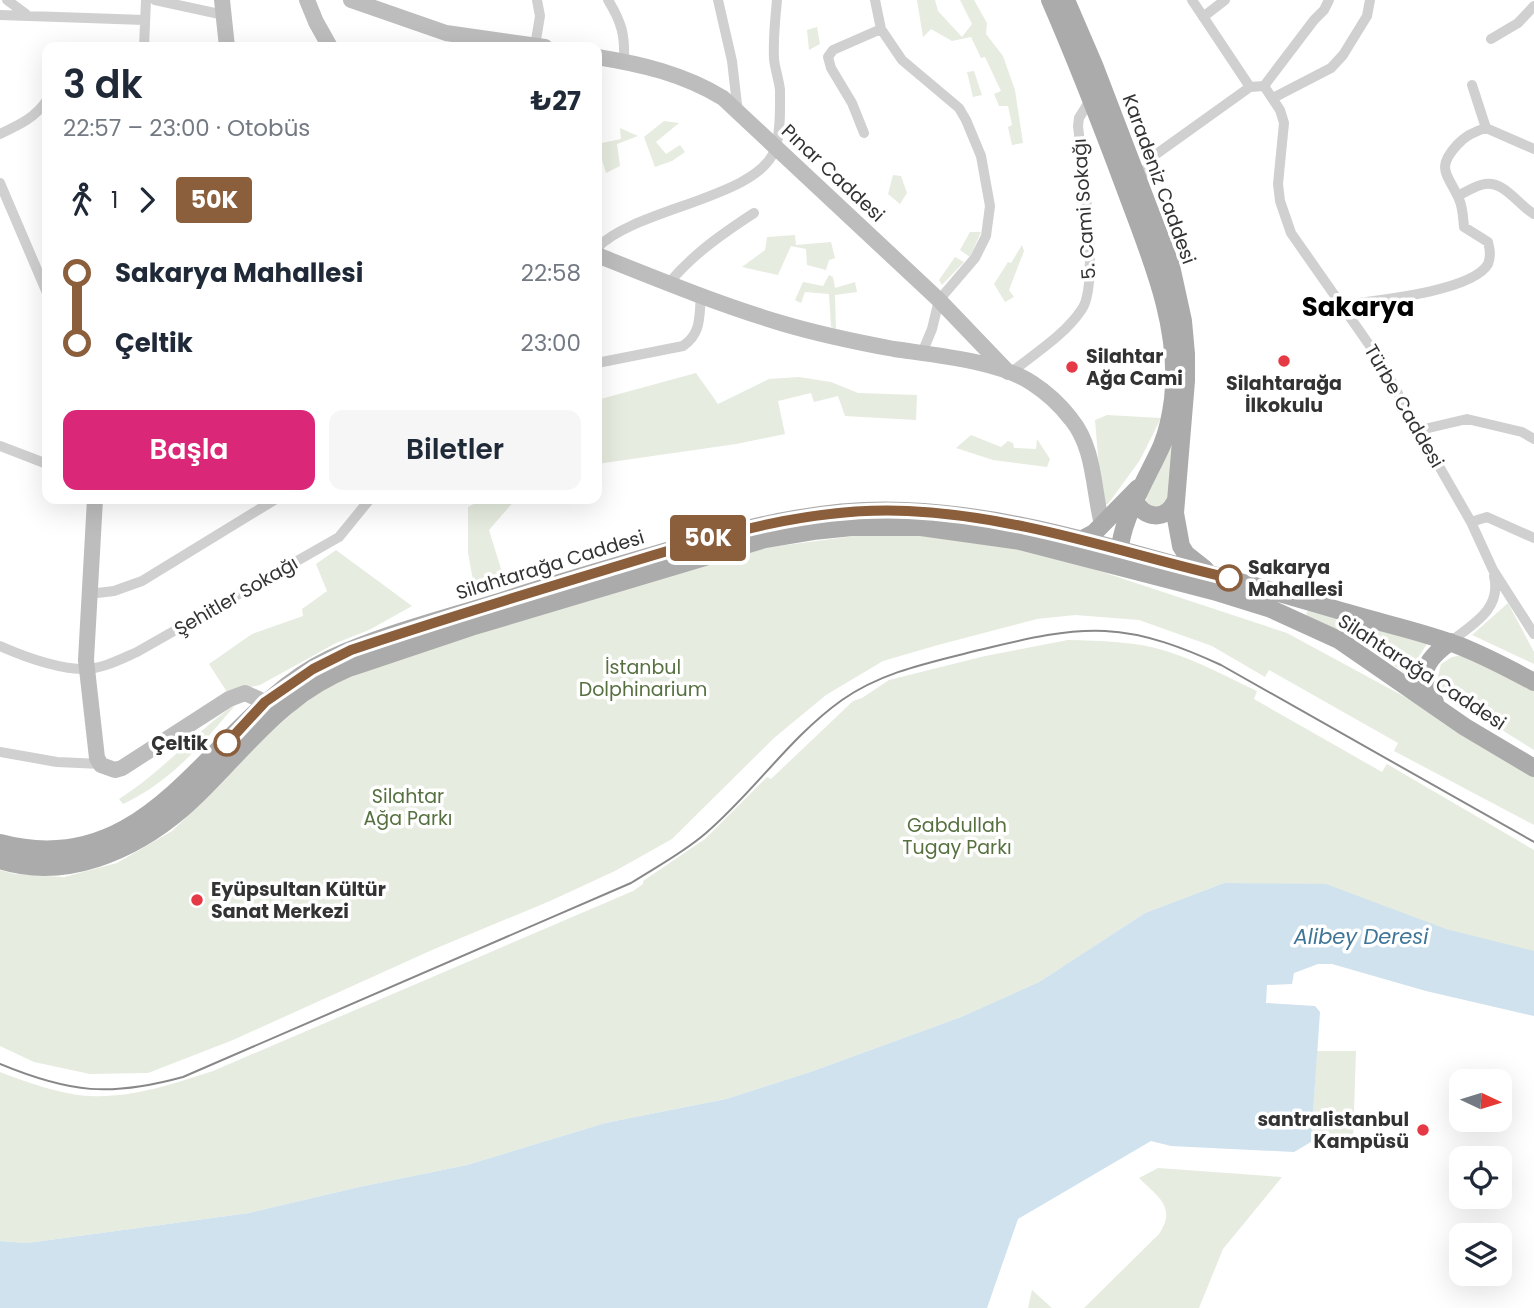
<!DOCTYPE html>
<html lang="tr">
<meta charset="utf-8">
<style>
body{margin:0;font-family:Poppins,sans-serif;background:#f6f6f7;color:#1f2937;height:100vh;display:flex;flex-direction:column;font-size:26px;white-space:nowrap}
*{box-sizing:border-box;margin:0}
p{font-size:23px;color:#747a83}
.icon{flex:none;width:38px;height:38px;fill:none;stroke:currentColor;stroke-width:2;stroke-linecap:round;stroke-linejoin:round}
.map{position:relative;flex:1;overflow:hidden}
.drawer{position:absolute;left:42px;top:42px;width:560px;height:462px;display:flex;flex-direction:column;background:#fff;border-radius:14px;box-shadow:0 7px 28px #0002}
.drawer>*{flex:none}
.badge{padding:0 14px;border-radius:5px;font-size:24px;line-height:46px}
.needle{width:46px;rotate:94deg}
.controls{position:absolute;left:1449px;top:1069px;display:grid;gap:14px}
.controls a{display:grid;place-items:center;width:63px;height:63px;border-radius:14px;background:#fff;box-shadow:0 7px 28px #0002;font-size:35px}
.map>.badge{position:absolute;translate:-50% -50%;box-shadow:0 0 0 4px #fff}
.legs{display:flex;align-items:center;gap:10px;height:77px;padding:0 21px;font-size:23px}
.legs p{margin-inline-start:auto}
.head{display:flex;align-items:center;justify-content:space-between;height:119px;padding:0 21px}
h1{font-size:38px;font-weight:600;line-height:52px}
.button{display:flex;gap:14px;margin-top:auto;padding:14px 21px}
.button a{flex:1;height:80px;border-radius:14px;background:#db2777;color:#fff;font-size:28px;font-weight:600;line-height:80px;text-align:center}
.button a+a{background:#f6f6f7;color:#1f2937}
ul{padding:0 21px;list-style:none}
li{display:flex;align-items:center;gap:24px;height:70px;font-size:26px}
li i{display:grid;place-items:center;width:10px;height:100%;margin:0 9px;background:currentColor}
li i::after{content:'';width:18px;height:18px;margin:-9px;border:5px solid;border-radius:50%;background:#fff}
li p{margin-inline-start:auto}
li:first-child i{background:linear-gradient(#0000 50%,currentColor 0)}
li:last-child i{background:linear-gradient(currentColor 50%,#0000 0)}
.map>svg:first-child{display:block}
.green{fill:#e6ecdf}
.water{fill:#cfe2ee}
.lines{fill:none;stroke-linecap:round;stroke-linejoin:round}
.street{stroke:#d0d0d0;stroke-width:10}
.secondary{stroke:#bdbdbd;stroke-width:16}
.primary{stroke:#ababab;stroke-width:18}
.tram{stroke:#888;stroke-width:2}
.line-1-casing{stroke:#fff;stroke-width:16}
.line-1{stroke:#8b5e3c;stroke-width:10}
.poi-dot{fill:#e63946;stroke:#fff;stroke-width:2.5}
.stop-1-dot{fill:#fff;stroke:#8b5e3c;stroke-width:3.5}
.labels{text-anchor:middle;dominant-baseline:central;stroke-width:7;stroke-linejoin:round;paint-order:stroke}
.street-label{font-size:19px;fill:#333;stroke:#fff}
.poi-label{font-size:19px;font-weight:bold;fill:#333;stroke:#fff;text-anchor:start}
.stop-label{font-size:19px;font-weight:bold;fill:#333;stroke:#fff;text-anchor:start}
.park-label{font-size:19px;fill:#56703f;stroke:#fff}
.water-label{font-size:21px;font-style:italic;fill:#3f7597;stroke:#fff}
.district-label{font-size:26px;font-weight:bold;fill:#000;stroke:#fff}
</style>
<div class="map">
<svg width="1534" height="1308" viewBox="0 0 1534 1308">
<rect width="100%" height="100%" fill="#fff"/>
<path class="green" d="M917,0H935L938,11L962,37L972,24L960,0H974L987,23L986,34L1003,56L1015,90L1023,143L1012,145L1008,127L1012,125L1008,106H999L994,94L1001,91L985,57L981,58L971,37L952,41L931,29L923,37Z
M817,27L820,44L809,50L807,30Z
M974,71L982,95L973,97L967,72Z
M664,121L679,123L656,142L666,154L680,145L685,152L672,161L655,167L644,137Z
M620,128L638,136L617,144L620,166L606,173L601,156L597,154V144L621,139Z
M893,175L901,176L907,193L900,204L888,194Z
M970,232H981L970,257L960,250Z
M795,235L796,245L831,242L835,258L829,260L826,270L807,265L806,249L791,246L778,275L742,267L765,250L767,237Z
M1022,245L1024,251L1009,290L1014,297L1005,302L994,284L1008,262L1011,263Z
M955,257L964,262L942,285L939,280Z
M829,275L833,277L835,288L855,282L857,292L835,295L836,329L831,327L829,294L805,292L801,303L795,300L803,282L823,286Z
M696,373L718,404L769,379L799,377L831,382L858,393L917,395L916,420L845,416L838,396L814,402L811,393L778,401L785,434L736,444L597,464V400Z
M1107,415L1161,418L1140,460L1108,504H1105L1101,491L1095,420Z
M971,435L1001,447L1008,441L1013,443L1014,448L1036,449L1037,439L1050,459L1047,467L993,460L956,448Z
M1171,438L1176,439L1170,496L1165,505L1156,508L1146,502L1147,494Z
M483,499H516L489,530L505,582L475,592L468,552V507Z
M862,535H925L1045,553L1287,633L1405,697L1534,775V825L1394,751L1398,743L1269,670L1265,677L1212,646L1139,620L1075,615L1037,619L938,645L883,661L826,695L774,738L672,839L615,871L550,901L432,950L233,1040L148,1073L90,1074L34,1062L0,1046V870L15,874L64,877L117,863L172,831L225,780L260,742L299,707L326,687L431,646L748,550Z
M336,550L412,606L369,630L336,643L260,685L227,692L209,664L252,634L303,616L302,609L327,591L316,564Z
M1508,603L1534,652V664L1472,635Z
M1308,609L1427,644L1415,662L1411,678L1362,642L1306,615Z
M1068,640C1100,641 1136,641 1166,651C1198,661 1227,677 1257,691L1254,699L1382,772L1387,764L1534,850V952L1271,884L1224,883L1145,913L1039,982L961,1017L813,1071L726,1099L605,1123L467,1165L359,1187L249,1213L27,1243L0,1241V1072C22,1081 67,1096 90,1096C132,1098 173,1084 213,1071L633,891L643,884V881L705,839L767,777L771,779L853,701L862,698L889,680L985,656Z
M1463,655L1480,662L1534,691V750L1449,697L1439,687L1438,676L1441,664L1452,657Z
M237,703C202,744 172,781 123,804L119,799C162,772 195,732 237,703Z
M1317,1051H1356L1353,1140L1338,1148L1311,1142Z
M1158,1168L1282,1177L1223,1249L1199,1308H1084L1159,1234C1177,1207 1158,1197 1139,1178Z
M1032,1290L1052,1308H1028Z"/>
<path class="water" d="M1224,883L1326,884L1446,929L1534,951V1016L1426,991L1332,964H1318L1294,973L1292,984L1267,985L1266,1003L1315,1006L1320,1012L1311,1142L1294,1152L1171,1146L1151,1141L1018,1219L987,1308H0V1241L27,1243L249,1213L359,1187L467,1165L605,1123L726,1099L813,1071L961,1017L1039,982L1145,913Z"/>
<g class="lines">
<path class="street" d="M7,0L26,14
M155,0L224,15
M608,0C622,23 625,35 624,61
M718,0L732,61L738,113
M875,0L881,29L902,60L959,108L966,120L981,156L990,206L986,236L975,258L939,300L932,329L922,353
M1192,0L1250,87
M0,15L145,20
M1203,17L1225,0
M1491,39L1518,23L1534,6
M535,46L540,16L537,0
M144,47L146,0
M1472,85L1486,128
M1264,86L1314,20L1324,10L1329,0
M1273,98L1331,68L1343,55L1367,16L1370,0
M864,133L852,103L831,68L828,57L833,50L881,29
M0,134C19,125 35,118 47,100
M0,183L47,293
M1141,183L1143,174L1155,155L1250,87L1264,86L1280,110L1284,123L1278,184L1280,201L1291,233L1382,363L1404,405L1471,522L1493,570L1534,634
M1458,196C1466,192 1476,185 1485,184C1505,181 1519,206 1534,214
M597,248C635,208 759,198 775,149C781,133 780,107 780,90C779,80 775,69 774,59C773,39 775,20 777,0
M669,283C693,254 722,234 754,213
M1341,305C1372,301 1472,292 1488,264C1491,257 1490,249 1488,242L1464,227C1463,217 1463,208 1459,199C1448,174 1435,169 1457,145C1465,136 1475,131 1486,128L1534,149
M597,363L683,346C702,333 699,316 701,295
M1009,374C1034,354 1065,335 1082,309C1100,283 1082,162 1078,126L1079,118L1092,97
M1420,430L1467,419L1522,432L1534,439
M0,446L47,464
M1471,522L1487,517L1534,538
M89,594L114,591L142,581L276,499
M1450,642C1473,624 1502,609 1494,576
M0,646C25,657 57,669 85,669C102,669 121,659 137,652L339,537L370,499
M0,752L57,762L101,764"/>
<path class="secondary" d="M222,0L227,47
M307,0L316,22L330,47
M351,0L446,33L545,47
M597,57C641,64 684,74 723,98L939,300L1008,372
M597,255C657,279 718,304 781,323C818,334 856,342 894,349C934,355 999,361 1032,383C1046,392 1061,406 1071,419C1095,448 1093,490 1102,524
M95,499L86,660L97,758L101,765L115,770L122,768L229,699L245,693L265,702"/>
<path class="primary" d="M1050,0C1077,62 1101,124 1125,188C1150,256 1181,325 1173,399C1171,415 1168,430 1162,445C1149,475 1116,527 1120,559
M1066,0L1094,65L1171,266L1183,321L1186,354V381L1175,513L1181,546L1186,554L1205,569
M1135,501C1144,518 1165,522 1175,502
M1081,540L1094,533L1138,488
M1435,702C1416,675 1425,660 1450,642
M0,843C157,885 212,715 330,659C385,633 453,617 511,598C558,583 606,569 654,555C736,530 818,507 905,511C1011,515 1111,548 1213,575C1258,586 1303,600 1348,613C1385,624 1424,632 1460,646C1485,656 1510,669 1534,682
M0,860C65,881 133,851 182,809C220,776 250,735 289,704C307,689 327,677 349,668L471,627L765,539L813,531L852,527H921L1020,541L1213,591L1271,609L1339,640L1465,727L1534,768"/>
<path class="tram" d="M0,1064C70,1093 110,1097 183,1077L631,883C656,867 683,853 706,833C754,792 790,737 842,700C882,672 928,663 975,651C1018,641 1061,629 1105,631C1146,633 1184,648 1221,665L1534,842"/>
</g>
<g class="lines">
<g class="line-1-casing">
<path id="line-1" d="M227,743L265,702L313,669L351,650C436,621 522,595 608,569C707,539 804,506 908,511C1019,516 1122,553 1229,578"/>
</g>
<use href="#line-1" class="line-1"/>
</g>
<g class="poi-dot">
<circle cx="1284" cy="361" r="7"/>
<circle cx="1072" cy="367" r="7"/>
<circle cx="197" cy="900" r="7"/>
<circle cx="1423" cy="1130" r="7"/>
</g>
<g class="stop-1-dot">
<circle cx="1229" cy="578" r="12"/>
<circle cx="227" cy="743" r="12"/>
</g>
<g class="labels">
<g class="street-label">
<text transform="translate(833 173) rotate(43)">Pınar Caddesi</text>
<text transform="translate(1159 179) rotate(70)">Karadeniz Caddesi</text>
<text transform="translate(1084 209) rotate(-94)">5. Cami Sokağı</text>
<text transform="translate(1404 406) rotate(60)">Türbe Caddesi</text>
<text transform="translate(550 565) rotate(-17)">Silahtarağa Caddesi</text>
<text transform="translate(236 596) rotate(-30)">Şehitler Sokağı</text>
<text transform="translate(1422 672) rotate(33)">Silahtarağa Caddesi</text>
</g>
<g class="poi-label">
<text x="1086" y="356">Silahtar<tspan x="1086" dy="22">Ağa Cami</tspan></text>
<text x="1284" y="383" text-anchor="middle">Silahtarağa<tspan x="1284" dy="22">İlkokulu</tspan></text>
<text x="211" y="889">Eyüpsultan Kültür<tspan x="211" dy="22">Sanat Merkezi</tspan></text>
<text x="1409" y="1119" text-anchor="end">santralistanbul<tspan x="1409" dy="22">Kampüsü</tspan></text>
</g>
<g class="stop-label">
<text x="1248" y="567">Sakarya<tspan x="1248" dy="22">Mahallesi</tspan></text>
<text x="208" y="743" text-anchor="end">Çeltik</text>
</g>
<g class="park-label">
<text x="643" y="667">İstanbul<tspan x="643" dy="22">Dolphinarium</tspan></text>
<text x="408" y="796">Silahtar<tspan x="408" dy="22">Ağa Parkı</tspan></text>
<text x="957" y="825">Gabdullah<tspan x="957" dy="22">Tugay Parkı</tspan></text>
</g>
<g class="water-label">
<text x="1361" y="936">Alibey Deresi</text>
</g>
<g class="district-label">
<text x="1358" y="307">Sakarya</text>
</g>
</g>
</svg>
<div class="controls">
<a><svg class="needle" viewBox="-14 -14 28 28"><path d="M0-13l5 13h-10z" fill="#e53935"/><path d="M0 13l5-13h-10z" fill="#747a83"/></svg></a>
<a><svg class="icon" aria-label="locate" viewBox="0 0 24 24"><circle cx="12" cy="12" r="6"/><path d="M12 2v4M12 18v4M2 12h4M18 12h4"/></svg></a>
<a><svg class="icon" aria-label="layers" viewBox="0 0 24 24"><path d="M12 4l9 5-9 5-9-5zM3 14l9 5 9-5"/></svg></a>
</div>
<b class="badge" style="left:708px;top:538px;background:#8b5e3c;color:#fff">50K</b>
<section class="drawer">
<div class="head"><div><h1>3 dk</h1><p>22:57 – 23:00 · Otobüs</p></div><b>₺27</b></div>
<div class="legs"><svg class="icon" aria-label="walk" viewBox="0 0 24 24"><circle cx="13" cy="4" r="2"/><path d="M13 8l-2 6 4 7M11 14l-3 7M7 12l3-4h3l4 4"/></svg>1<svg class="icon" aria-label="forward" viewBox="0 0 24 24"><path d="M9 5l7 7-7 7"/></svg><b class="badge" style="background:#8b5e3c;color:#fff">50K</b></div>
<ul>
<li><i style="color:#8b5e3c"></i><b>Sakarya Mahallesi</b><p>22:58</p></li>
<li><i style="color:#8b5e3c"></i><b>Çeltik</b><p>23:00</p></li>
</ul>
<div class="button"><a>Başla</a><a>Biletler</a></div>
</section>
</div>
